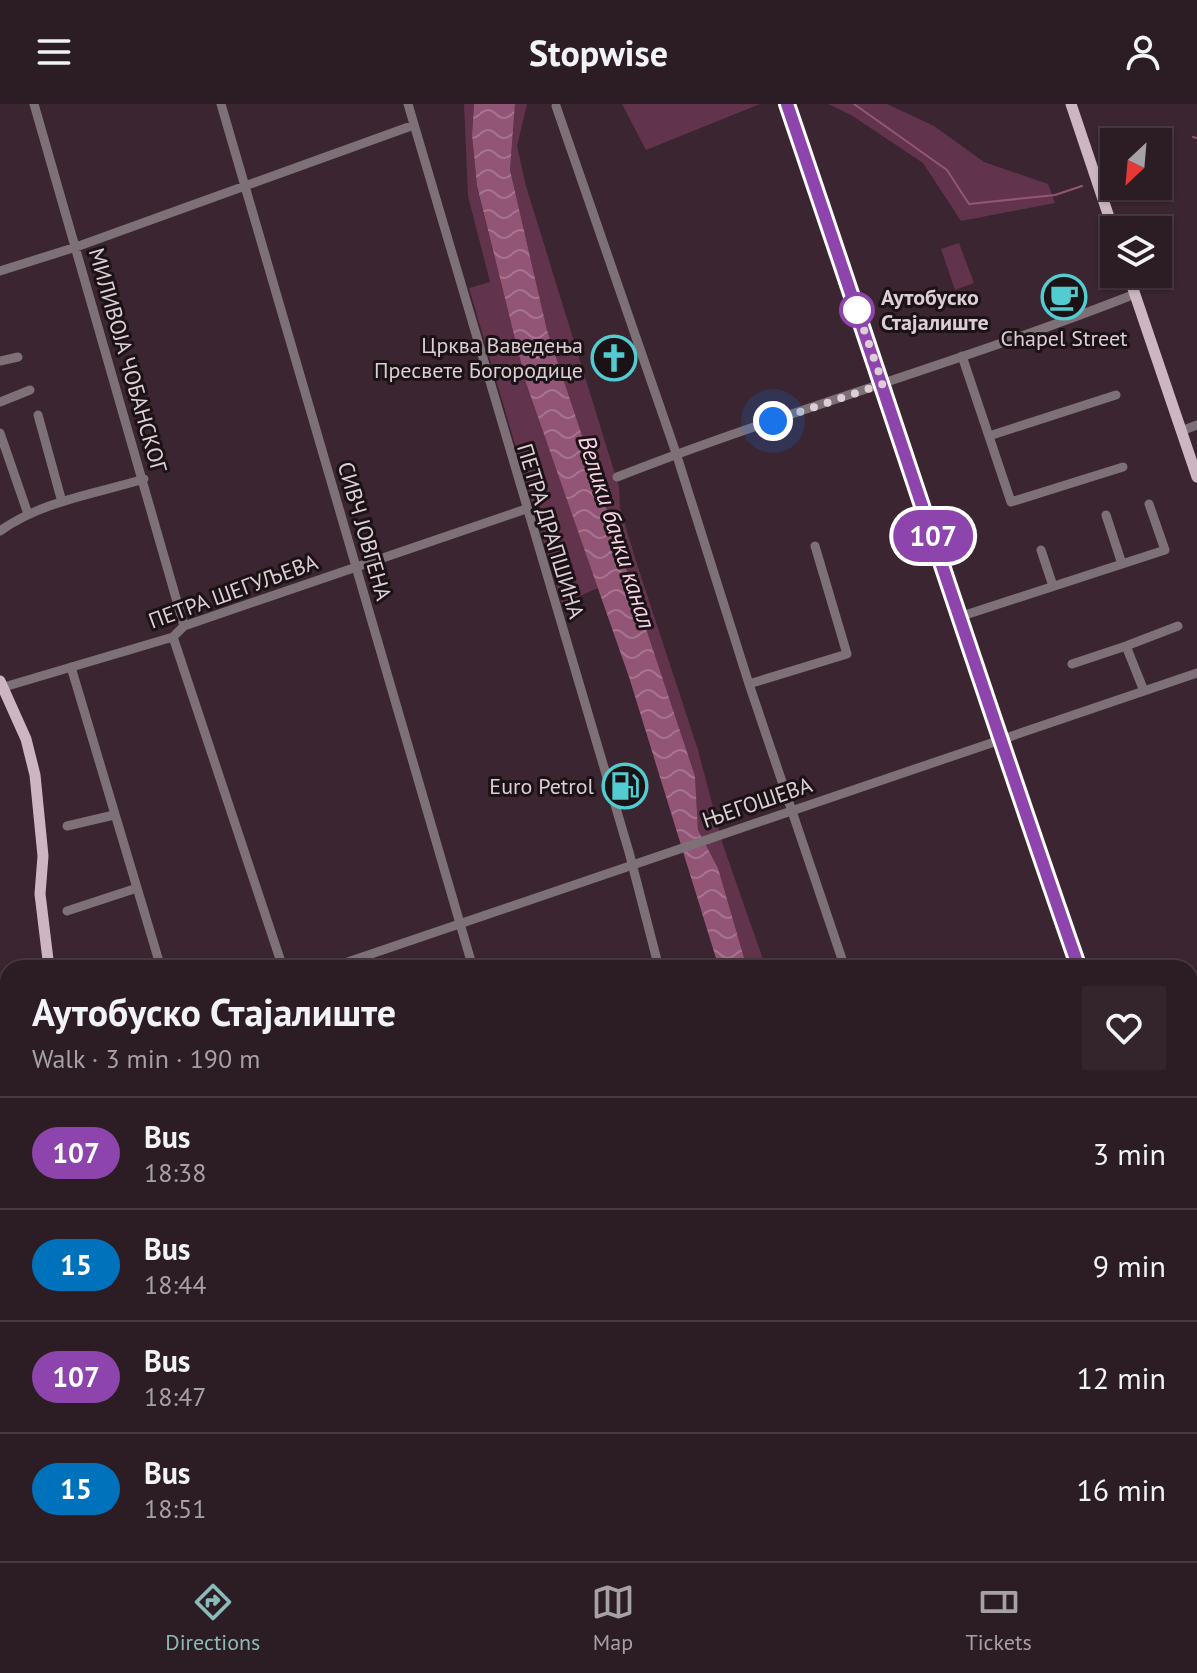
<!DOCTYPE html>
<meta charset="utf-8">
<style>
body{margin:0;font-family:"PT Sans",sans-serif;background:#34252c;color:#f1f3f6;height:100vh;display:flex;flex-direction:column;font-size:30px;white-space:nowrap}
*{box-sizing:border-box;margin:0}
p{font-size:26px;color:#a6a1a6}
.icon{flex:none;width:44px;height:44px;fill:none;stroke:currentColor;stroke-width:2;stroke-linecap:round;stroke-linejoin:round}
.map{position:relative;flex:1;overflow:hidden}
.sheet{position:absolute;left:0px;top:856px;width:1198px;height:602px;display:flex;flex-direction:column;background:#2c1c24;border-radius:24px 24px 0 0;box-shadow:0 2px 6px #0004,0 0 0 2px #483a41}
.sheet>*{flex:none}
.badge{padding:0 16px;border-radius:26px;font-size:28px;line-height:52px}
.needle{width:52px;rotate:206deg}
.controls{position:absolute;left:1100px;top:24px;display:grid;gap:16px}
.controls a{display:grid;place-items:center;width:72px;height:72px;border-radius:0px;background:#2c1c24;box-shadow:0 2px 6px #0004,0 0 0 2px #483a41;font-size:40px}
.you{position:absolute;width:40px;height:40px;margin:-20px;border:6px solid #fff;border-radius:50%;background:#1a73e8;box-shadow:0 0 0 12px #1a73e833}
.map>.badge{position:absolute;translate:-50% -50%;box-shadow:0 0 0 4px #fff}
.round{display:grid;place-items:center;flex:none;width:84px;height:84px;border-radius:0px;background:#34252c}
.summary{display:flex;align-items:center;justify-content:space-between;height:136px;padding:0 32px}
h1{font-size:38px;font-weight:700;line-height:60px}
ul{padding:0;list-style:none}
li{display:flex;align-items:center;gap:24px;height:112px;padding:0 32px;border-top:2px solid #483a41}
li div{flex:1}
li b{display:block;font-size:30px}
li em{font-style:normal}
li .badge{min-width:88px;font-weight:700;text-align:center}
header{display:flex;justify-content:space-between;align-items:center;height:104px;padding:0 32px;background:#2c1c24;font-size:36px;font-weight:700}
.dock{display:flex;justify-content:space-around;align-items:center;height:112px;border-top:2px solid #483a41;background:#2c1c24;font-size:22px;color:#a6a1a6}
.dock a{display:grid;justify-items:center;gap:4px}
.dock .current{color:#8bbbb9}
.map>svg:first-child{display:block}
.green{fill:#62344c}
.cemetery{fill:url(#cemetery-stones)}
.water{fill:url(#water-waves)}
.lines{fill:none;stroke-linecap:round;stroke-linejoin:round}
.stream{stroke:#935576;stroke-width:2}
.minor{stroke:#7d7177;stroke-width:9}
.major{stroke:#cdb6c1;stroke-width:11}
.line-casing{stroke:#fff;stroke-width:18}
.line{stroke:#8e44ad;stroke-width:12}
.walk{stroke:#dcced4;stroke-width:8;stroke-dasharray:0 14.4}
.stop-dot{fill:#fff;stroke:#8e44ad;stroke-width:4}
.labels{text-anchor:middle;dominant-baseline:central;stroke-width:6;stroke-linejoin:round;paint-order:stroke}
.stop-label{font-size:22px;font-weight:bold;fill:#dcced4;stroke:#1b1216;text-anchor:start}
.poi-label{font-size:22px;fill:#dcced4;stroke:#1b1216;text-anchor:end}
.street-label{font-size:22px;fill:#dcced4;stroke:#1b1216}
.water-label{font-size:24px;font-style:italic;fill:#f9d3e5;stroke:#1b1216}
</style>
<header><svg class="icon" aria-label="menu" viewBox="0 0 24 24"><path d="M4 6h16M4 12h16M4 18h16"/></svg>Stopwise<svg class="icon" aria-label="person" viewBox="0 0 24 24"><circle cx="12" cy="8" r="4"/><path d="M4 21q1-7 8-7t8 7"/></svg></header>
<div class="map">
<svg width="1197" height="1457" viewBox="0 0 1197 1457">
<defs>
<pattern id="cemetery-stones" width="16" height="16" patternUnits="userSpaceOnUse" patternTransform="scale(2)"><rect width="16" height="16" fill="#62344c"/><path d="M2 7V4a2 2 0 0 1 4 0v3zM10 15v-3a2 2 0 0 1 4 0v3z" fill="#785065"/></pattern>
<pattern id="water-waves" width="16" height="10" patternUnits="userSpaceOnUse" patternTransform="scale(2)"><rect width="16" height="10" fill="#935576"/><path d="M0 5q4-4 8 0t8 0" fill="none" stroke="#a6748f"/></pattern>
</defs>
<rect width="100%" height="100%" fill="#3a2530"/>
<path class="green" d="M464,0H474L472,31L477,83L526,279L598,484L562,500L469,184L490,178L468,92Z
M515,0H527L517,42L526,82L619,383L620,404L635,454L698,646L723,741L766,864H747L718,764L698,726L695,672L547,226L510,66Z
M622,0H760L646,46Z
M828,0H887L934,22L984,58L1048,80L1055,99L961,117L923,59L851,11Z
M959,139L974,179L955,186L941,145Z
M412,1450H806L793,1457H418Z"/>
<path class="cemetery" d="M1197,1395V1457H995L991,1450H1190V1398Z"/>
<path class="water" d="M474,0H515L510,66L547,226L695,672L698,726L718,764L747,864H719L629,573L526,279L477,82L472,31Z"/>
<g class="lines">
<path class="stream" d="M854,0L947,66L969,100L1055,91L1082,82
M1193,33L1197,34"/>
<path class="minor" d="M34,0L184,522
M221,0L473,864
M408,0L629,748L659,864
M787,0C885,288 979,577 1079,864
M556,2L676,349L749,580L845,864
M0,167L76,143L414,21
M962,252L1011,398L1123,363
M0,257L18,253
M0,298L30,286
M38,311L62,398
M1181,327L1197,321
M0,329L28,410
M989,332L1116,291
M617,373C788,306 965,257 1135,190
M1106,411L1122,460
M0,427C42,397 95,390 144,375
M1041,446L1053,482
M959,513L1165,446L1149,400
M173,533L283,864
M1126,542L1178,522
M1072,560L1126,542L1144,587
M71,563L161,864
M749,580L847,550L815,442
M4,583L173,533L184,522L526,405
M67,722L114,711
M67,807L137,784
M330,864L1197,569
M1190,949L1197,943
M1190,1178L1197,1192
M1190,1326L1197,1323
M483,1450L488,1457
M811,1450L814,1457
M932,1450L936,1457"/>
<path class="major" d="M1071,0L1114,128
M1128,170L1197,373
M0,577L26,635L35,671L43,752L40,790L49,864
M0,1105L8,1098"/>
</g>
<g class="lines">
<g class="line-casing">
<path id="line" d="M787,0C885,288 979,577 1079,864"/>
</g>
<use href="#line" class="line"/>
<path class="walk" d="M773,317L883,280L857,206"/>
</g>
<defs>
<g id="cafe-ring" transform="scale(2.3)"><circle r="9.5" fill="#1b1216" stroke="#52ccd0" stroke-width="1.5"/><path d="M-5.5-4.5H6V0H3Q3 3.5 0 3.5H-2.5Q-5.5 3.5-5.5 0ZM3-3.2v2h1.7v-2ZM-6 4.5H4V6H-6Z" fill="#52ccd0"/></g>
<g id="church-ring" transform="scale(2.3)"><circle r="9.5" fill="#1b1216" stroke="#52ccd0" stroke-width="1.5"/><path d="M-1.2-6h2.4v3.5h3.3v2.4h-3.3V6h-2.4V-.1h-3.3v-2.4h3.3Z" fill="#52ccd0"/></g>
<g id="fuel-ring" transform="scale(2.3)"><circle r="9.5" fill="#1b1216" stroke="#52ccd0" stroke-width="1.5"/><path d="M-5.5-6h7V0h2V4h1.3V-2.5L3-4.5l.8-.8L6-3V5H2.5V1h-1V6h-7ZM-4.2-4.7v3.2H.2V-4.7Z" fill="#52ccd0"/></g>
</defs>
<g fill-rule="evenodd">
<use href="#cafe-ring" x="1064" y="193"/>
<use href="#church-ring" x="614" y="254"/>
<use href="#fuel-ring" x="625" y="682"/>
</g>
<circle class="stop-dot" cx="857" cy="206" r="16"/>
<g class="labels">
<g class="stop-label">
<text x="881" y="193">Аутобуско<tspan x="881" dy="25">Стајалиште</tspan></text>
</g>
<g class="poi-label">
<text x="1064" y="234" text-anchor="middle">Chapel Street</text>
<text x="583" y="241">Црква Ваведења<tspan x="583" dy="25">Пресвете Богородице</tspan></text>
<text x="594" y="682">Euro Petrol</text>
</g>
<g class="street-label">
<text transform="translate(128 256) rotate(74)">МИЛИВОЈА ЧОБАНСКОГ</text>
<text transform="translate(365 427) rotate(74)">СИВЧ ЈОВГЕНА</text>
<text transform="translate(551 427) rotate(73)">ПЕТРА ДРАПШИНА</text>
<text transform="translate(233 487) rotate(-20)">ПЕТРА ШЕГУЉЕВА</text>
<text transform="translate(757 698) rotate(-19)">ЊЕГОШЕВА</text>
</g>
<g class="water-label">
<text transform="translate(617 428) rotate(72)">Велики бачки канал</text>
</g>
</g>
</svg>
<div class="controls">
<a><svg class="needle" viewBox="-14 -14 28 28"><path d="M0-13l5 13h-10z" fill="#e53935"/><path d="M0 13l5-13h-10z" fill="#a6a1a6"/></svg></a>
<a><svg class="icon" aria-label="layers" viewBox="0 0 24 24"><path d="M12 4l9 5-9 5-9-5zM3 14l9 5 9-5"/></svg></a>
</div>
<div class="you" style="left:773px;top:317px"></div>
<b class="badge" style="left:933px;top:432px;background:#8e44ad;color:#fff">107</b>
<section class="sheet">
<div class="summary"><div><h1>Аутобуско Стајалиште</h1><p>Walk · 3 min · 190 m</p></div><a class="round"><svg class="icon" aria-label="heart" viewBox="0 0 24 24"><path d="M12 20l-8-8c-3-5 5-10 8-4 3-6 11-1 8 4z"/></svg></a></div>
<ul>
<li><span class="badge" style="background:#8e44ad;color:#fff">107</span><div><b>Bus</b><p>18:38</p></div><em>3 min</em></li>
<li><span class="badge" style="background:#0072bc;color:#fff">15</span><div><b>Bus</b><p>18:44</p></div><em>9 min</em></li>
<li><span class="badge" style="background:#8e44ad;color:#fff">107</span><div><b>Bus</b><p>18:47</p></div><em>12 min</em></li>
<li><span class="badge" style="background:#0072bc;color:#fff">15</span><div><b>Bus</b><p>18:51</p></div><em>16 min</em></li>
</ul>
</section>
</div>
<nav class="dock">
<a class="current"><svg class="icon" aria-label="directions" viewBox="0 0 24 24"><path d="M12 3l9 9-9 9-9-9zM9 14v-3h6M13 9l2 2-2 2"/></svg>Directions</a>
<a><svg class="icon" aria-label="map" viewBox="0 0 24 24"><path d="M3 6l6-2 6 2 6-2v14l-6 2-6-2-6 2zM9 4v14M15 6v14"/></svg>Map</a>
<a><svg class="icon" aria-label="tickets" viewBox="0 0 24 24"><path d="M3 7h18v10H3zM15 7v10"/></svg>Tickets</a>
</nav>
